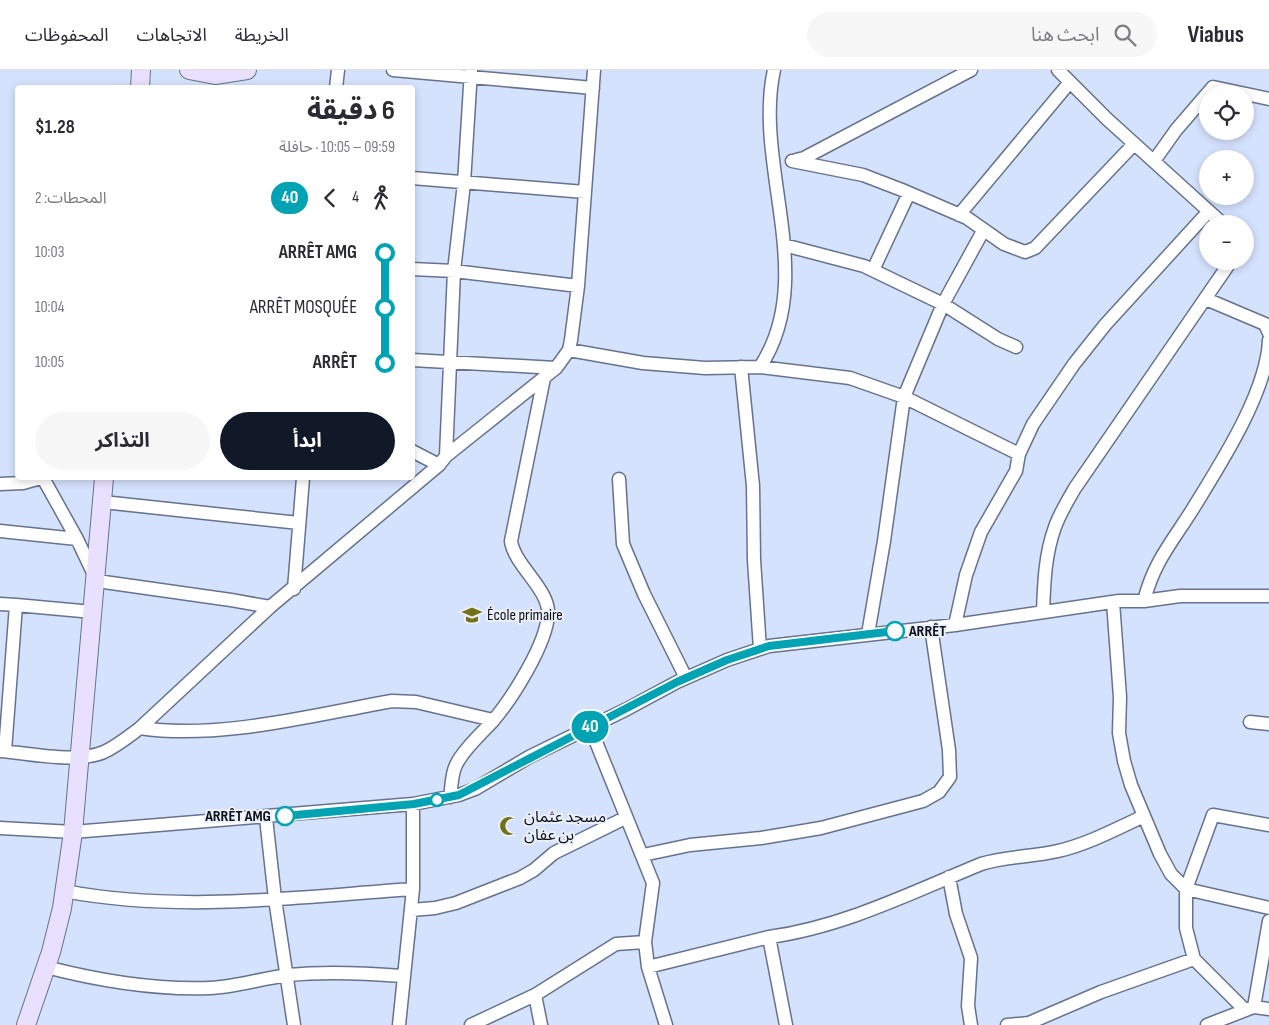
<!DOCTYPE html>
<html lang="ar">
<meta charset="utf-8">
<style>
body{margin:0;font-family:"Sofia Sans Condensed","Noto Sans Arabic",sans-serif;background:#f7f7f7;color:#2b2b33;direction:rtl;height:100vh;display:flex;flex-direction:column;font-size:19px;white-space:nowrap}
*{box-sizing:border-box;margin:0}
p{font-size:16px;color:#7c7c81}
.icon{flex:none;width:28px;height:28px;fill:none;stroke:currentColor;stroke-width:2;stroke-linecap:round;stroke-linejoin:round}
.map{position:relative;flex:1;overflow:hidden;direction:ltr}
.drawer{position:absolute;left:15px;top:15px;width:400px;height:395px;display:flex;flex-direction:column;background:#fff;border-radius:5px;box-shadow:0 2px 8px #0003;direction:rtl}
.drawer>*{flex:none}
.badge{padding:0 10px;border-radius:16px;font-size:18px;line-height:32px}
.buttons{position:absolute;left:1199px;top:15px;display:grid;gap:10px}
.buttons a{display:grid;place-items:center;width:55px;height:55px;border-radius:50%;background:#fff;box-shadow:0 2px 8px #0003;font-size:25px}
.map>.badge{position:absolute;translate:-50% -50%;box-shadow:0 0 0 2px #fff}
.legs{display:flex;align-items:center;gap:8px;height:55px;padding:0 20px;font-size:16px}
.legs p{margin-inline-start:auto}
.overview{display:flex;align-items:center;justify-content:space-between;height:85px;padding:0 20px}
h1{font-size:28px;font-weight:700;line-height:38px}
.button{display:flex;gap:10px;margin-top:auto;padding:10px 20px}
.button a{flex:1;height:58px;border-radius:30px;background:#111827;color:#fff;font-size:20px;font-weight:700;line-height:58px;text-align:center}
.button a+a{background:#f7f7f7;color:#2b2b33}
ul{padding:0 20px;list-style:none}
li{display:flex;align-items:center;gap:18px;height:55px;font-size:19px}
li i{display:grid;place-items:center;width:8px;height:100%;margin:0 6px;background:currentColor}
li i::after{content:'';width:12px;height:12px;margin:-6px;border:4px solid;border-radius:50%;background:#fff}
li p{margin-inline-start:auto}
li:first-child i{background:linear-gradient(#0000 50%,currentColor 0)}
li:last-child i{background:linear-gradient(currentColor 50%,#0000 0)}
header{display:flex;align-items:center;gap:30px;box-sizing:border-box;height:70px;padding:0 25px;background:#fff;border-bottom:1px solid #e1e1e2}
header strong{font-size:24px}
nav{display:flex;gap:28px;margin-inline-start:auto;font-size:18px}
.search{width:350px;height:45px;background:#f7f7f7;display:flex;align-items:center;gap:12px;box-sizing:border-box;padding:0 18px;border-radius:28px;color:#7c7c81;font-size:19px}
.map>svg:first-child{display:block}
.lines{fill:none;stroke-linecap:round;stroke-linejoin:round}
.minor-casing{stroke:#67728b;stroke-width:15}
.secondary-casing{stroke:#67728b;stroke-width:20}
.minor{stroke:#fff;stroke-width:12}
.secondary{stroke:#e9e0fe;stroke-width:18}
.line-1-casing{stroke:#fff;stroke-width:11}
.line-1{stroke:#00a3b4;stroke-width:8}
.stop-1-dot{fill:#fff;stroke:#00a3b4;stroke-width:2.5}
.labels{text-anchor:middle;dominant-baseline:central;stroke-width:4;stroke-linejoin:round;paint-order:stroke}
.poi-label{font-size:16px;fill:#0c1019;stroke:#eaeffa;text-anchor:start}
.stop-label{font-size:16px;font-weight:bold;fill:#0c1019;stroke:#eaeffa;text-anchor:start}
</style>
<header>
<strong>Viabus</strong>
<div class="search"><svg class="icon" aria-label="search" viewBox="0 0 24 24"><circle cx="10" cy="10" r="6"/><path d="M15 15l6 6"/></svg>ابحث هنا</div>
<nav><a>الخريطة</a><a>الاتجاهات</a><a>المحفوظات</a></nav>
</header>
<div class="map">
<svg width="1269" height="955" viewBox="0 0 1269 955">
<rect width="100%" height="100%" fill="#d5e2fe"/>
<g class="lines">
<g class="minor-casing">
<path id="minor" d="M393,0L593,18
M1058,0L1107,49L1223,154
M336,18L338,0
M796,90L804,88L971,0
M792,91L863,105L902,120L967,148L1004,174L1025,182L1035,178L1134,74
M1154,91L1176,60L1213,17L1269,29
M412,108L585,122
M959,145L1070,12
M784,175L864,196L943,234L998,269L1016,277
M412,199L454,201L578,216
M873,200L909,123
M1206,229L1265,254L1269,263
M569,280L643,293L705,298L760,297L850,308L904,327L1019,384
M412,290L556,298
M741,297L753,416L754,490L760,579
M760,297C819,208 753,95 774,0
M412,381L439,395
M446,386L454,201L464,113L471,0
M43,408L77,469L97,511L231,530L270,537
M619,409L623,474L644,524L686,608
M0,414L23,413L41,408
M103,432L299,453
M0,461L77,469
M294,519L303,408
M1144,531C1154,491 1173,471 1194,437C1221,393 1267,322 1269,270
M1113,532L1120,627L1119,663L1124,691L1131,715L1160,784L1171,804L1186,819L1269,838
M0,534L16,535
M1043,542C1044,513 1045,484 1055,457C1060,443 1068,430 1075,418L1231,191
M955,555L966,505L981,462L1016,401L1019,384L1033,354L1074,294L1105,255L1209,141
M868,564L884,471L904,327L943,234L983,161
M1250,652L1269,654
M590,657L653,813L645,872L648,897L666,955
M140,658C219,670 313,645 392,631L416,632L493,650
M0,681C30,683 76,694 104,682C117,676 129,666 140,658L270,537L439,395L446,386L556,298L569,280L571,270L578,216L594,0
M5,681L16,535L93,542
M450,727C452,716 451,703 457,693C465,678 480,665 492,652C511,630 547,574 548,544C550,520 514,495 511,471L544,308
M266,748L275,829L294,955
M0,758L73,762L413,734L459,725L475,719L529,687L627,639L677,612L727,590L769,576L955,555L1119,531H1144L1180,526H1269
M643,785L690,775L761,768L821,758L923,731L939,722L950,707L949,680L931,557
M949,807L956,844L971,888L968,936L971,955
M64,821C180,843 297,827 413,819
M412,840L435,838L456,833L520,808L534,800L554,783L625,748
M1269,851L1254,937L1269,939
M769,867L786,955
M46,897C100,911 155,920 210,918C237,917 262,908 289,905C327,901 364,903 402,906
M648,897L769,867C843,857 913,822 981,794C1006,786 1033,787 1058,781C1088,774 1116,759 1144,746
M535,925L541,955
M1245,940L1194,889L1186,858V819L1213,745L1269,755
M399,955L413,819V734
M471,955L535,925L616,874L645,872
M1007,955L1029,953L1101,922L1194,889
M1207,955L1251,938"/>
</g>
<g class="secondary-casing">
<path id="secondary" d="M189,0L215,5L247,0
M140,18L141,0
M26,955L51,882L62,838L73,762L104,408"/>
</g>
<use href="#minor" class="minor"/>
<use href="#secondary" class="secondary"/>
</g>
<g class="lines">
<g class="line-1-casing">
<path id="line-1" d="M285,746L414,734L459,725L677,612L727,590L769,576L895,561"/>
</g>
<use href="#line-1" class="line-1"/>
</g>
<defs>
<g id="school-bare" transform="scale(1.5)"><path d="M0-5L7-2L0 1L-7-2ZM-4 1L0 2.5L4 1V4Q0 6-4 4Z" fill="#717217" stroke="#eaeffa" stroke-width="2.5" paint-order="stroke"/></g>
<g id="mosque-bare" transform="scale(1.5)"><path d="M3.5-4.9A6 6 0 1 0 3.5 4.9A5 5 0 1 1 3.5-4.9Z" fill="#717217" stroke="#eaeffa" stroke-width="2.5" paint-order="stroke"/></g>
</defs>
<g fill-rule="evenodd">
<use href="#school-bare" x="472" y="545"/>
<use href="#mosque-bare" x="509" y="756"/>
</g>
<g class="stop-1-dot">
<circle cx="895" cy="561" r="9"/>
<circle cx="437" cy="730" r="6"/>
<circle cx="285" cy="746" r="9"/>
</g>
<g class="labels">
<g class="poi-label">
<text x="487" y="545">École primaire</text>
<text x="524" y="747">مسجد عثمان<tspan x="524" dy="18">بن عفان</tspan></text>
</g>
<g class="stop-label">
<text x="909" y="561">ARRÊT</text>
<text x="271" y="746" text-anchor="end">ARRÊT AMG</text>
</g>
</g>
</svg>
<div class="buttons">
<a><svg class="icon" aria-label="locate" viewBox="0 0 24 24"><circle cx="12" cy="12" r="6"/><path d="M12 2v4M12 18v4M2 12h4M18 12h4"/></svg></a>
<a>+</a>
<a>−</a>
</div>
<b class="badge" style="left:590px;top:657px;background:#00a3b4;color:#fff">40</b>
<section class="drawer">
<div class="overview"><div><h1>6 دقيقة</h1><p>09:59 – 10:05 · حافلة</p></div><b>$1.28</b></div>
<div class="legs"><svg class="icon" aria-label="walk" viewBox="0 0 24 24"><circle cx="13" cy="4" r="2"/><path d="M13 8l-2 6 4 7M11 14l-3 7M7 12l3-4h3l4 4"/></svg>4<svg class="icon" aria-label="back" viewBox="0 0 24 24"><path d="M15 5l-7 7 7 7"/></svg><b class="badge" style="background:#00a3b4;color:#fff">40</b><p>المحطات: 2</p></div>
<ul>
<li><i style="color:#00a3b4"></i><b>ARRÊT AMG</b><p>10:03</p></li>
<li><i style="color:#00a3b4"></i><span>ARRÊT MOSQUÉE</span><p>10:04</p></li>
<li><i style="color:#00a3b4"></i><b>ARRÊT</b><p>10:05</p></li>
</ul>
<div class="button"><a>ابدأ</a><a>التذاكر</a></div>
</section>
</div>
